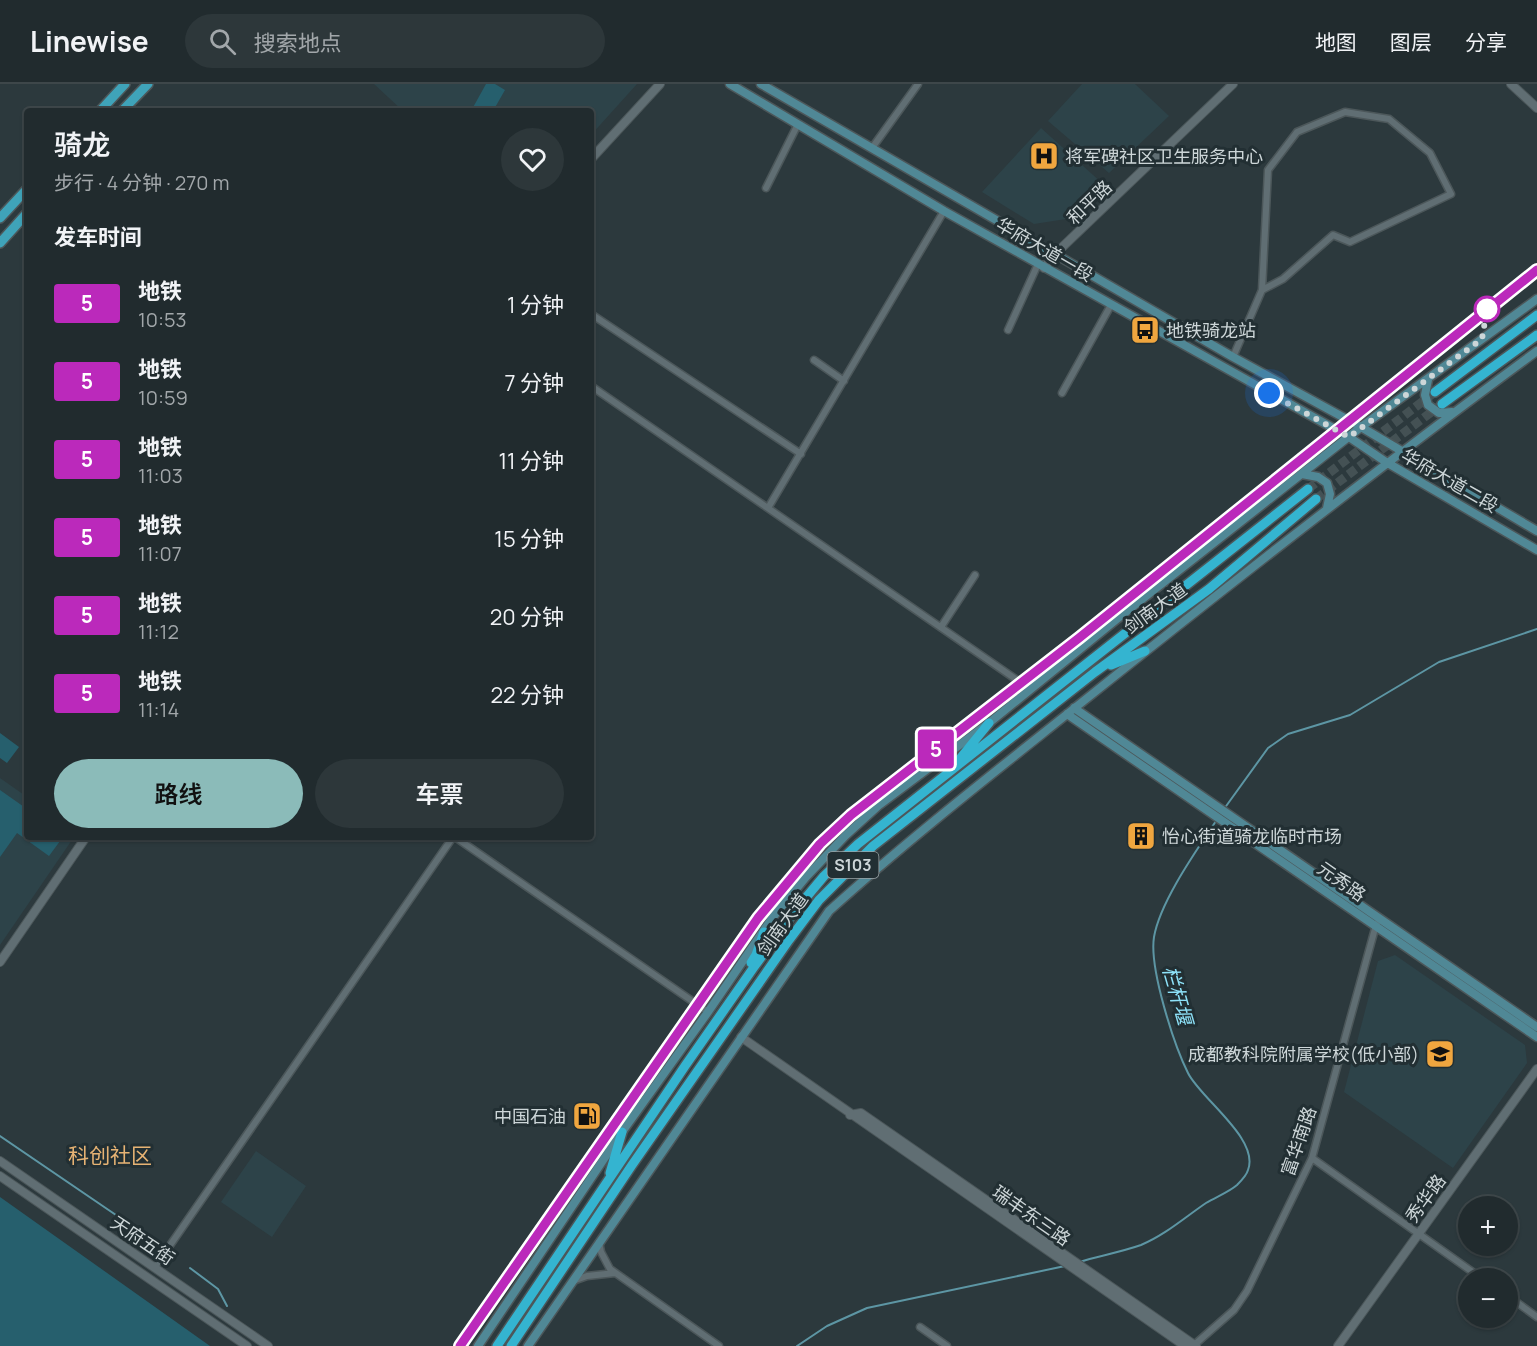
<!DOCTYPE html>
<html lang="zh">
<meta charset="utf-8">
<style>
body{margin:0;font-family:Manrope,"Noto Sans SC",sans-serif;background:#2d373a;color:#f1f3f6;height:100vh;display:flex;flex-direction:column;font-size:22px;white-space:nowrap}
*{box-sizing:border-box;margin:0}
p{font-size:20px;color:#a2a7aa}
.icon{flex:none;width:33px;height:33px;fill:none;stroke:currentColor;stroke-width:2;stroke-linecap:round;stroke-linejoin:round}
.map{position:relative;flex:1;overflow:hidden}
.drawer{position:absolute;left:24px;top:24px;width:570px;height:732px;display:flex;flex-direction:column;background:#212b2e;border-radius:6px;box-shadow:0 2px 4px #0004,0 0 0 2px #3e474a}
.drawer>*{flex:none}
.badge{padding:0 12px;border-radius:4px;font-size:21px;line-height:39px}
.buttons{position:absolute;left:1458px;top:1112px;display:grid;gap:12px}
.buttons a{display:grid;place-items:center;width:60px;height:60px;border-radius:50%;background:#212b2e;box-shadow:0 2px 4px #0004,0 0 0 2px #3e474a;font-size:30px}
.you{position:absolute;width:30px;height:30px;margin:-15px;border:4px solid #fff;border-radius:50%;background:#1a73e8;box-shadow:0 0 0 9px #1a73e833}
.map>.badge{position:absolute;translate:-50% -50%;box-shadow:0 0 0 3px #fff}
h2{padding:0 30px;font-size:22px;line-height:54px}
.round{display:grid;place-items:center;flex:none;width:63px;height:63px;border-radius:32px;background:#2d373a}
.overview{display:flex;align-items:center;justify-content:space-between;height:102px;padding:0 30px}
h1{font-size:28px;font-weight:600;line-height:45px}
.button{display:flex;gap:12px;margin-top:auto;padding:12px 30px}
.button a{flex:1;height:69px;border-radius:36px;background:#8bbbb9;color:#111;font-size:24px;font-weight:600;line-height:69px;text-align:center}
.button a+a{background:#2d373a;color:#f1f3f6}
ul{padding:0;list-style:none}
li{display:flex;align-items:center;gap:18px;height:78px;padding:0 30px}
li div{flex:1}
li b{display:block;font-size:22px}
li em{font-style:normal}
li .badge{min-width:66px;font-weight:700;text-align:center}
header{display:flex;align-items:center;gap:36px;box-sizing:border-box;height:84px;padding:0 30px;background:#212b2e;border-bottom:2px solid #3e474a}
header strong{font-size:28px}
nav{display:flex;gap:33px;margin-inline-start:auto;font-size:21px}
.search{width:420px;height:54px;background:#2d373a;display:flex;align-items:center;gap:15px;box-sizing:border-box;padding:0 21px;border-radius:33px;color:#a2a7aa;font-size:22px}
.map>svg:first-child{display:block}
.built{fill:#2d4349}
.green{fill:#265f6d}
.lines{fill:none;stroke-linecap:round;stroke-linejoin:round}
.stream{stroke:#5d96a4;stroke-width:2}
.trunk-tunnel{stroke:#445154;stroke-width:9;stroke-dasharray:9 4.5;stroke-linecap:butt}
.minor-casing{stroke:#4c575a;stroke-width:9}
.tertiary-casing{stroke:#4c575a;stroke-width:10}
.secondary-casing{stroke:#4c575a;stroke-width:11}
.primary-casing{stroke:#4c575a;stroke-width:12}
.trunk-casing{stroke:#4c575a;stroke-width:12}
.minor{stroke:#606e73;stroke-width:6}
.tertiary{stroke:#606e73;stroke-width:8}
.secondary{stroke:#508896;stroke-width:8}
.primary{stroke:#3fa3b9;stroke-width:9}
.trunk{stroke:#34b4d0;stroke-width:9}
.line-casing{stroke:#fff;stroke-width:14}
.line{stroke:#bb29bb;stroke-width:9}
.walk{stroke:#cdd6d8;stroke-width:6;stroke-dasharray:0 10.8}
.stop-dot{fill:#fff;stroke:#bb29bb;stroke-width:3}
.labels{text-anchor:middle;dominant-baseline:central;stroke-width:6;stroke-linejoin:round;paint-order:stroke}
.shield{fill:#222f33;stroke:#9aa4a6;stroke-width:1.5}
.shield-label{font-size:16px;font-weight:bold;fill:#cdd6d8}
.poi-label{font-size:18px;fill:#cdd6d8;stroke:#222f33;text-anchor:start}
.street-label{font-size:18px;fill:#cdd6d8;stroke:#222f33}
.water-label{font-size:20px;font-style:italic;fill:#8ee2f9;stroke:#222f33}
.quarter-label{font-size:21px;fill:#e7b374;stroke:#222f33}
</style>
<header>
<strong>Linewise</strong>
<div class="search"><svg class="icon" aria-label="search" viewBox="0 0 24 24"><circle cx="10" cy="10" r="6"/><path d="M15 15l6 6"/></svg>搜索地点</div>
<nav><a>地图</a><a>图层</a><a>分享</a></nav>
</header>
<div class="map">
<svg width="1537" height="1262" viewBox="0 0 1537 1262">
<rect width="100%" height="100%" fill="#2c393d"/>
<path class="built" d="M374,0H637L591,51V27H403Z
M1082,0H1135L1169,32L1109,89L1048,37Z
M1041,44L1103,100L1066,135L1034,140L982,108Z
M0,694L27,713V753H74L0,861Z
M1395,871L1525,961L1527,979L1453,1084L1344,1008L1378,877Z
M256,1067L306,1102L272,1153L221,1118Z"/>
<path class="green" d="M486,0H495L505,6L493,27H471Z
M0,649L19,663L7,679L0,674Z
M0,706L27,725V753H63L49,772L17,749L0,773Z
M0,1113L210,1262H0Z"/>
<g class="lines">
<path class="stream" d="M1224,725L1268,664L1288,650L1350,631L1439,578L1537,545
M0,1052L138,1146
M1079,1178C1099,1172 1121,1168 1141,1161C1165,1151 1184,1134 1206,1119C1216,1113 1229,1108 1237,1101C1240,1098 1247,1090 1248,1086C1260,1055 1200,1014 1188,989C1174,961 1149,884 1154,853C1160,818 1196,767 1216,737
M190,1184L218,1205L227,1222
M797,1262L827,1242L867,1224L1065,1182"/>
<path class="trunk-tunnel" d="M1308,405L1435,308
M1316,415L1442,320"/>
<g class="minor-casing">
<path id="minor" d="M872,64L918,0
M766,104L798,40
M591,230L801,370
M1008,246L1038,180
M1233,273L1262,206L1268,86L1297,48L1345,28L1389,35L1430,69L1451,110L1350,158L1333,151L1283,195L1262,206
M814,276L844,297
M591,302L1030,605
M1062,309L1111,221
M768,424L944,127
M941,543L975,491
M455,753L708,928
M1312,1074L1481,1194
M599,1158L601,1168L610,1185L719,1262
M155,1183L453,753
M573,1197L587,1192L615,1189
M1508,1212L1537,1233
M920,1243L947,1262
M1193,1262L1234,1226L1247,1207L1312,1074L1376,841L1380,835"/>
</g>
<g class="tertiary-casing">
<path id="tertiary" d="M1511,0L1537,24
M591,75L660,0
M1044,184L1055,170L1233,0
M0,878L86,753
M741,953L1185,1262
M850,1031L861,1029L1196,1262
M0,1077L268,1262
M0,1092L247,1262
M1338,1262L1537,985"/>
</g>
<g class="secondary-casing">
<path id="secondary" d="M730,0L944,127L1349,353L1386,378L1537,466
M761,0L1233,273L1361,343L1537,447
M1428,296L1425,311L1428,321L1439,329L1452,328
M1302,390L1318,393L1327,399L1330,410L1327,424
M1074,624L1537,943
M1067,630L1537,953
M478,1262L622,1048L708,928L773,833L806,793L846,751L879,721L989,639L1117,535L1361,343L1537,215
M528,1262L829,827C910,754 996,687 1081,619C1231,499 1382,381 1537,267"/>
</g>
<g class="primary-casing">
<path id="primary" d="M100,27L125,0
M122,27L148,0
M0,134L27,105
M0,159L27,129"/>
</g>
<g class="trunk-casing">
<path id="trunk" d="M1435,308L1537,231
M1442,320L1537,251
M1111,581L1145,567
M958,677L989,639
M751,879L756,871L764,848
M610,1089L622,1048
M497,1262L685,982L754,883L794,828L824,792L858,760L1308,405
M511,1262L632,1081L789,856L819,816L873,762L1095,588L1209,505L1316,415"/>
</g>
<use href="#minor" class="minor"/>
<use href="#tertiary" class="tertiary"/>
<use href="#secondary" class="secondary"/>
<use href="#primary" class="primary"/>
<use href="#trunk" class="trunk"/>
</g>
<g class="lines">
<g class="line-casing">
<path id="line" d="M460,1262L758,834L820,760L851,731L1079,554L1537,186"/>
</g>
<use href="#line" class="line"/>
<path class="walk" d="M1269,309L1349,353L1482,255L1487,225"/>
</g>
<defs>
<g id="hospital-square" transform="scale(1.5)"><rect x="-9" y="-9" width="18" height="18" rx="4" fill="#f0a63f" stroke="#222f33"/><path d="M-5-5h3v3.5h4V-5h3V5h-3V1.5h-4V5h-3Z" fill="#111"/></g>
<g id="bus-square" transform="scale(1.5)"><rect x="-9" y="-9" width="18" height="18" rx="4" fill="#f0a63f" stroke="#222f33"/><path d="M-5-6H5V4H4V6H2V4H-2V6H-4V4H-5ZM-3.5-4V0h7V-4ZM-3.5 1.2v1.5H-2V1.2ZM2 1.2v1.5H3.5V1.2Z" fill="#111"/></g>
<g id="building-square" transform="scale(1.5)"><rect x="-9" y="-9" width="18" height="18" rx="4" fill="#f0a63f" stroke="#222f33"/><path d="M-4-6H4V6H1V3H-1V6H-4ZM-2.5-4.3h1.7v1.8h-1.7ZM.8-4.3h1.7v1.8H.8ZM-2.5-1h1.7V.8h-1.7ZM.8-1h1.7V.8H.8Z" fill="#111"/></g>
<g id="school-square" transform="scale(1.5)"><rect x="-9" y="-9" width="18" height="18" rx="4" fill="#f0a63f" stroke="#222f33"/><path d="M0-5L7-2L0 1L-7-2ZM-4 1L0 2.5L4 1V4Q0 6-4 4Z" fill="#111"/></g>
<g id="fuel-square" transform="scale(1.5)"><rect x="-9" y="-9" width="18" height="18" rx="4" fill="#f0a63f" stroke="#222f33"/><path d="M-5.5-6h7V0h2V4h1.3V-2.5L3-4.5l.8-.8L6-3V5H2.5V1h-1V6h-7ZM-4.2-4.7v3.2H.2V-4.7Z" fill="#111"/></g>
</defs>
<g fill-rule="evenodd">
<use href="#hospital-square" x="1044" y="72"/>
<use href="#bus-square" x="1145" y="246"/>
<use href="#building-square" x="1141" y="752"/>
<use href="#school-square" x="1440" y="970"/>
<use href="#fuel-square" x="587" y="1032"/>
</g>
<circle class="stop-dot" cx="1487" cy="225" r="12"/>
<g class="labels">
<rect class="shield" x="827.5" y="768" width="51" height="26" rx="4.5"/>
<g class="shield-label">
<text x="853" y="781">S103</text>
</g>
<g class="poi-label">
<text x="1065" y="72">将军碑社区卫生服务中心</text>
<text x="1166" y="246">地铁骑龙站</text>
<text x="1162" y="752">怡心街道骑龙临时市场</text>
<text x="1419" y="970" text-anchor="end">成都教科院附属学校(低小部)</text>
<text x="566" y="1032" text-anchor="end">中国石油</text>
</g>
<g class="street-label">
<text transform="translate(1089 118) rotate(-44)">和平路</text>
<text transform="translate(1045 165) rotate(30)">华府大道一段</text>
<text transform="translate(1450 396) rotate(30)">华府大道二段</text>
<text transform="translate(1155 524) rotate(-36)">剑南大道</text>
<text transform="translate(1342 797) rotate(35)">元秀路</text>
<text transform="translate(782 840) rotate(-54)">剑南大道</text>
<text transform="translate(1298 1057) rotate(-71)">富华南路</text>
<text transform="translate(1425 1114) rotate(-54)">秀华路</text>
<text transform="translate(1032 1131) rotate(35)">瑞丰东三路</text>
<text transform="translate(143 1156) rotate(34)">天府五街</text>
</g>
<g class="water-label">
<text transform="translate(1178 911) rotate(74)">栏杆堰</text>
</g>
<g class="quarter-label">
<text x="110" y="1071">科创社区</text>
</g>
</g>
</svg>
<div class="buttons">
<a>+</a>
<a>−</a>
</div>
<div class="you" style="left:1269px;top:309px"></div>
<b class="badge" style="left:936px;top:665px;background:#bb29bb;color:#fff">5</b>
<section class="drawer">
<div class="overview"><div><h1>骑龙</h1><p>步行 · 4 分钟 · 270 m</p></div><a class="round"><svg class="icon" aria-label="heart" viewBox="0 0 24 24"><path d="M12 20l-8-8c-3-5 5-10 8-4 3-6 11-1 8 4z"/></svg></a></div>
<h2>发车时间</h2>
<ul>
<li><span class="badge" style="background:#bb29bb;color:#fff">5</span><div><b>地铁</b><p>10:53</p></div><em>1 分钟</em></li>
<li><span class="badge" style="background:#bb29bb;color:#fff">5</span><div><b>地铁</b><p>10:59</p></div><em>7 分钟</em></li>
<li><span class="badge" style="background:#bb29bb;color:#fff">5</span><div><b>地铁</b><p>11:03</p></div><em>11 分钟</em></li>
<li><span class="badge" style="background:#bb29bb;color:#fff">5</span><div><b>地铁</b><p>11:07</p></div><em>15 分钟</em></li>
<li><span class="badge" style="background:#bb29bb;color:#fff">5</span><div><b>地铁</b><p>11:12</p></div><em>20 分钟</em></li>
<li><span class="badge" style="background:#bb29bb;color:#fff">5</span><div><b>地铁</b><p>11:14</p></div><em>22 分钟</em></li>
</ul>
<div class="button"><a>路线</a><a>车票</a></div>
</section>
</div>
